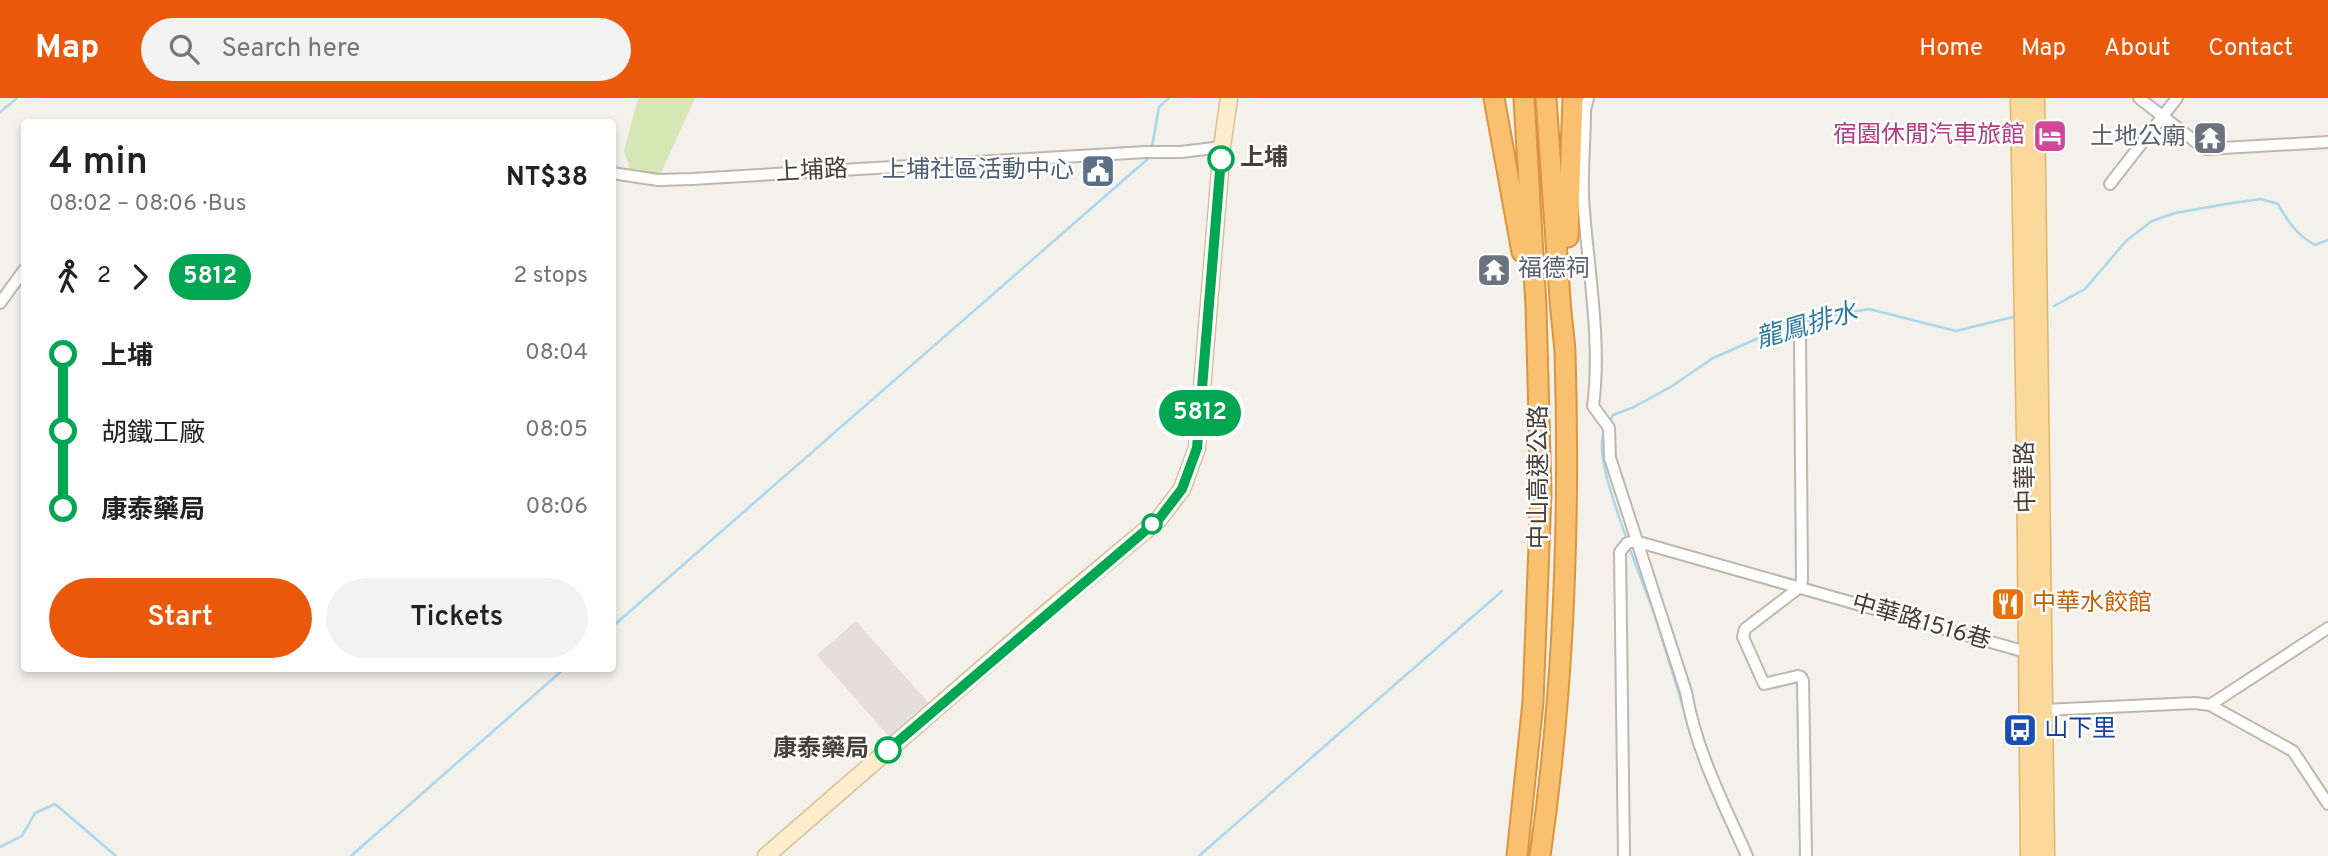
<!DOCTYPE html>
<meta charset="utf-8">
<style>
body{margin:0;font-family:Overpass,"Noto Sans TC",sans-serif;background:#f2f2f2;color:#222;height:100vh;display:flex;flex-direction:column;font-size:26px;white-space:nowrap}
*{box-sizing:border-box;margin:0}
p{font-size:23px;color:#767676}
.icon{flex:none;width:38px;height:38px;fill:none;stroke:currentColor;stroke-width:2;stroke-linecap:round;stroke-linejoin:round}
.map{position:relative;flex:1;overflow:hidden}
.sheet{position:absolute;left:21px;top:21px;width:595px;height:553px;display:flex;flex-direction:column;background:#fff;border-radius:7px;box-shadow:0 4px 10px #0003}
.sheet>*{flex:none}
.badge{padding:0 14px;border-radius:23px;font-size:24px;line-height:46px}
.map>.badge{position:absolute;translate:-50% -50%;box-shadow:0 0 0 4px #fff}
.legs{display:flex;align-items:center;gap:10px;height:77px;padding:0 28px;font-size:23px}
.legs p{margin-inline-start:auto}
.summary{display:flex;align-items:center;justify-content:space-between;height:119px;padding:0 28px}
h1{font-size:38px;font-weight:600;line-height:52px}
.button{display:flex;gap:14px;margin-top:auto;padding:14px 28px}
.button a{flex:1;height:80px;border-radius:42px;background:#ea580c;color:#fff;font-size:28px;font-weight:600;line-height:80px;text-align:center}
.button a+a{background:#f2f2f2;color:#222}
ul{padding:0 28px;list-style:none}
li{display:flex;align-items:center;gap:24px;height:77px;font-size:26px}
li i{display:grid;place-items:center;width:10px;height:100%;margin:0 9px;background:currentColor}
li i::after{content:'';width:18px;height:18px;margin:-9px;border:5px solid;border-radius:50%;background:#fff}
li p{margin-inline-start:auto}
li:first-child i{background:linear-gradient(#0000 50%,currentColor 0)}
li:last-child i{background:linear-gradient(currentColor 50%,#0000 0)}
header{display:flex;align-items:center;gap:42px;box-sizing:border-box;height:98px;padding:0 35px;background:#ea580c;color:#fff}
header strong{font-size:33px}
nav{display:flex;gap:38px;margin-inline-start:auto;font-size:24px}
.search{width:490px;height:63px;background:#f2f2f2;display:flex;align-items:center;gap:18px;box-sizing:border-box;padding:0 24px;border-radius:38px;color:#767676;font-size:26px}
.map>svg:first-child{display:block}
.industrial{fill:#e4dfdb}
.green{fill:#d4e7b4}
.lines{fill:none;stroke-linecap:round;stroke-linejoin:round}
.stream{stroke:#a8d7ef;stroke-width:2.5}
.street-casing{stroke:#c0b7ac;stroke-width:14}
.secondary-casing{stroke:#d3c09a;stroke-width:19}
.primary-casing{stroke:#e1b56b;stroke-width:21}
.highway-casing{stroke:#d9953f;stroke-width:23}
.street{stroke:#fff;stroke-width:10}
.secondary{stroke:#fdedcb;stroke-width:16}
.primary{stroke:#fbd99c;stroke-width:18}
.highway{stroke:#f9c16f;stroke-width:19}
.line-1-casing{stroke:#fff;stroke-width:16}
.line-1{stroke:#00a651;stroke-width:10}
.stop-1-dot{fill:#fff;stroke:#00a651;stroke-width:3.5}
.labels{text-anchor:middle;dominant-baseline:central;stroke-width:5;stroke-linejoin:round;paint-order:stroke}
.hotel-label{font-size:24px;fill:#b23c85;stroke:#fff;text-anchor:end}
.worship-label{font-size:24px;fill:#5b616d;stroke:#fff;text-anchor:end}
.stop-label{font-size:24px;font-weight:bold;fill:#484038;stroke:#fff;text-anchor:start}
.service-label{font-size:24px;fill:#4e5e75;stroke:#fff;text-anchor:end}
.street-label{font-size:24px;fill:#484038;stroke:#fff}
.food-label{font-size:24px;fill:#c56008;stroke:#fff;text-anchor:start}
.transit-label{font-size:24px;fill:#164399;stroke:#fff;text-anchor:start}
.water-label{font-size:26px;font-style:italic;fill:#307aa1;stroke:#fff}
</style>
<header>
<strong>Map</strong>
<div class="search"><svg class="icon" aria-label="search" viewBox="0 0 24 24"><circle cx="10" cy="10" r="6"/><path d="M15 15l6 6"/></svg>Search here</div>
<nav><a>Home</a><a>Map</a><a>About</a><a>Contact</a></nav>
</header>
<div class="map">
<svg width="2328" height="758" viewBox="0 0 2328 758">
<rect width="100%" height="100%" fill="#f4f0ea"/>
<path class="industrial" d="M856,523L931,608L892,642L817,557Z"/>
<path class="green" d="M638,0H695L660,77L631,75L624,53Z"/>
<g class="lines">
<path class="stream" d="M0,14L17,0
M1152,49L1159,9L1169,0
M2054,208L2085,191L2127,142L2152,123L2175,115L2232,105L2261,101L2278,106C2288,124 2297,137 2315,147L2328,142
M1610,323L1613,317L1634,309L1672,288L1713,260L1775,233L1822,219L1869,211L1956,233L2013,219
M1605,332C1593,354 1619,417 1627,442
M1629,449L1654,515L1687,622
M612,529L1150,59
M0,749L22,738L35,715L55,706L116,758
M351,758L565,570
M1199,758L1502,493"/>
<g class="street-casing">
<path id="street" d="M1588,0L1585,12C1585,41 1582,70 1583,99C1587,166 1602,241 1593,308L1609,330L1610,360L1686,594C1696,653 1723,704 1747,758
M2139,0L2205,51L2328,44
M612,75L658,82L692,81L1146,54H1181L1222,49
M2110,86L2177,0
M0,205L24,172
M1800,489L1745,531L1743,539L1764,586L1798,578L1801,579L1803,583L1806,758
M1800,489L1802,482L1800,237
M2210,607L2328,530
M2044,612L2195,605L2210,607L2293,653L2328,706
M1624,758L1620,454L1627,445L1635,443L2033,556"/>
</g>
<g class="secondary-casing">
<path id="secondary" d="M766,758L1045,516L1159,421L1182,391L1197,350L1222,49L1229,0"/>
</g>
<g class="primary-casing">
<path id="primary" d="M2020,0L2026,339L2030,758
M2035,0L2045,758"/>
</g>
<g class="highway-casing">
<path id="highway" d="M1494,0L1522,154
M1568,139L1573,0
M1517,758L1533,604L1541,395L1536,208L1524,0
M1540,758C1564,592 1570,422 1565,254C1564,237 1561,219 1560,201C1555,134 1551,67 1546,0"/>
</g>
<use href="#street" class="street"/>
<use href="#secondary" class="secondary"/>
<use href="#primary" class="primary"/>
<use href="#highway" class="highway"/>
</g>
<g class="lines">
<g class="line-1-casing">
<path id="line-1" d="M888,652L1159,421L1182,391L1197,350L1221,61"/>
</g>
<use href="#line-1" class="line-1"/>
</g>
<defs>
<g id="hotel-square" transform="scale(1.75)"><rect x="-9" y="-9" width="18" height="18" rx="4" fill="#d1479c" stroke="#fff"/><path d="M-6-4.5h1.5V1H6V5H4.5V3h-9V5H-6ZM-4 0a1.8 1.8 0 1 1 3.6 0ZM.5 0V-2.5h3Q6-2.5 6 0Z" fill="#fff"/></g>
<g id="temple-square" transform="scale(1.75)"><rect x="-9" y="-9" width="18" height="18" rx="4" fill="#6b7280" stroke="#fff"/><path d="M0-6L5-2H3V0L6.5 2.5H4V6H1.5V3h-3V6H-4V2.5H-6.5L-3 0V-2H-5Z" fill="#fff"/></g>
<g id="civic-square" transform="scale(1.75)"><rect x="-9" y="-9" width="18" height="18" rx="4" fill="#5c6f8a" stroke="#fff"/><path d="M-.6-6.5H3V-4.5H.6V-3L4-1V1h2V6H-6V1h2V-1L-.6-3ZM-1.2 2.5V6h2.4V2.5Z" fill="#fff"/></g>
<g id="restaurant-square" transform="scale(1.75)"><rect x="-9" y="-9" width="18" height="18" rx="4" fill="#e8710a" stroke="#fff"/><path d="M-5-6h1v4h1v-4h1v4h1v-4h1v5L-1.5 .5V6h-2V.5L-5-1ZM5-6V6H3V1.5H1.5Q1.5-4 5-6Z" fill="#fff"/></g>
<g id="bus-square" transform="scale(1.75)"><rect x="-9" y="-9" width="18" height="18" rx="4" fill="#1a4fb4" stroke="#fff"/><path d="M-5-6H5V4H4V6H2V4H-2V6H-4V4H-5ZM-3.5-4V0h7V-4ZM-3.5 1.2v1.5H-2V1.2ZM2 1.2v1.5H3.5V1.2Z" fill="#fff"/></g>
</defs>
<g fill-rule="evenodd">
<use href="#hotel-square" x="2050" y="38"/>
<use href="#temple-square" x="2210" y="40"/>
<use href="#civic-square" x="1098" y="73"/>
<use href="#temple-square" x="1494" y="172"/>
<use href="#restaurant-square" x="2008" y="506"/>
<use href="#bus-square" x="2020" y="632"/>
</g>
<g class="stop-1-dot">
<circle cx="1221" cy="61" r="12"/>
<circle cx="1152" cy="426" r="9"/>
<circle cx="888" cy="652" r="12"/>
</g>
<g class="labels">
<g class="hotel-label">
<text x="2025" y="38">宿園休閒汽車旅館</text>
</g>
<g class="worship-label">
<text x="2186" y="40">土地公廟</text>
<text x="1518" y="172" text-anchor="start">福德祠</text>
</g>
<g class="stop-label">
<text x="1240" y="61">上埔</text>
<text x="869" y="652" text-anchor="end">康泰藥局</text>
</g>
<g class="service-label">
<text x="1074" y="73">上埔社區活動中心</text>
</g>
<g class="street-label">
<text transform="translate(812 74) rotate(-3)">上埔路</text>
<text transform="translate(1540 379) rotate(-90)">中山高速公路</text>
<text transform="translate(2027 379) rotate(-91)">中華路</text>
<text transform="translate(1921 525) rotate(16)">中華路1516巷</text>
</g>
<g class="food-label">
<text x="2032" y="506">中華水餃館</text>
</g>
<g class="transit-label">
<text x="2044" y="632">山下里</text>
</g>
<g class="water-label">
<text transform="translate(1807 229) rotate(-16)">龍鳳排水</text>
</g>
</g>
</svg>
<b class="badge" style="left:1200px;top:315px;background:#00a651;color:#fff">5812</b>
<section class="sheet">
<div class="summary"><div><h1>4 min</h1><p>08:02 – 08:06 · Bus</p></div><b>NT$38</b></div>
<div class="legs"><svg class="icon" aria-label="walk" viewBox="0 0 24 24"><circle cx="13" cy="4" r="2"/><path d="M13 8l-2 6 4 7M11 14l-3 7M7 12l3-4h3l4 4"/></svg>2<svg class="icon" aria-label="forward" viewBox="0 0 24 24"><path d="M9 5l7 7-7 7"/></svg><b class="badge" style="background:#00a651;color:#fff">5812</b><p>2 stops</p></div>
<ul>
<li><i style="color:#00a651"></i><b>上埔</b><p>08:04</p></li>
<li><i style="color:#00a651"></i><span>胡鐵工廠</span><p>08:05</p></li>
<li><i style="color:#00a651"></i><b>康泰藥局</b><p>08:06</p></li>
</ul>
<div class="button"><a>Start</a><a>Tickets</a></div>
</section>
</div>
